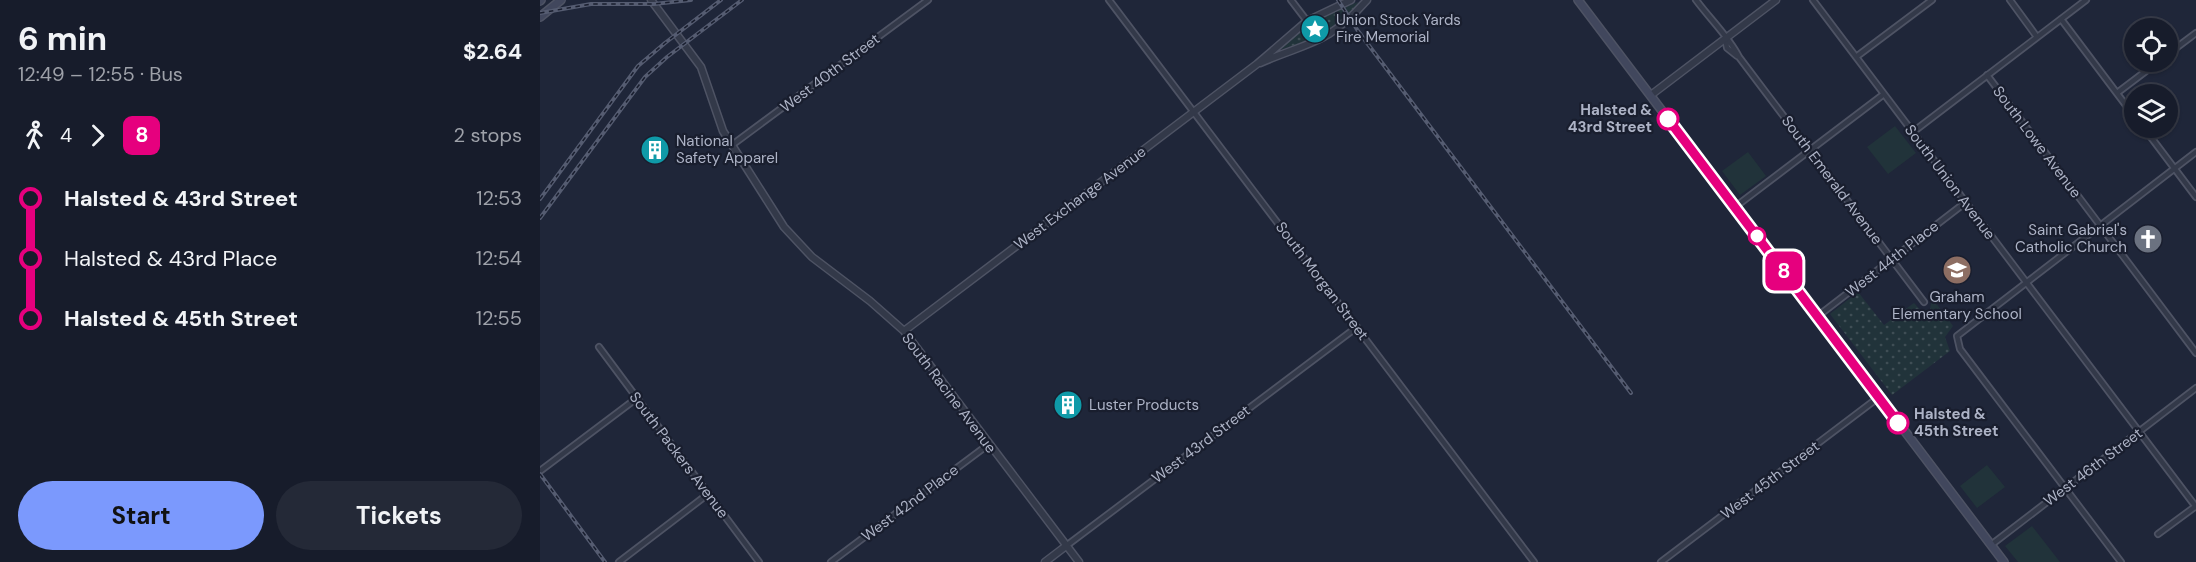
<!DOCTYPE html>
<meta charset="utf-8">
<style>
body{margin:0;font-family:"DM Sans",sans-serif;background:#242937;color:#f1f3f6;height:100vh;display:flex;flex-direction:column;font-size:22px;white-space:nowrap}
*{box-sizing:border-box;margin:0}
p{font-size:20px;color:#9ea1a9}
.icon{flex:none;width:33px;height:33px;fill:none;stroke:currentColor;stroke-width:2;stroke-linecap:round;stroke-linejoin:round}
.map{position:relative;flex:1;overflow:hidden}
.drawer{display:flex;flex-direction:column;background:#171c2b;width:540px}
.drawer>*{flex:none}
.badge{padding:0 12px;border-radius:9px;font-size:21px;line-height:39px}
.buttons{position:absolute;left:1584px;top:18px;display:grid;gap:12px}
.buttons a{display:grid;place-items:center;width:54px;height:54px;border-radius:50%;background:#171c2b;box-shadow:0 2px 4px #0004,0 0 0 2px #363a47;font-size:30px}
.map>.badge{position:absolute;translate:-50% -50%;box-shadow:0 0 0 3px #fff}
.legs{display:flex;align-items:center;gap:9px;height:66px;padding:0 18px;font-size:20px}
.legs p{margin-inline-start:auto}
.head{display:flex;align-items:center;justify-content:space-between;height:102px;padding:0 18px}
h1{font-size:33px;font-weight:700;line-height:45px}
.cta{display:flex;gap:12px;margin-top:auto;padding:12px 18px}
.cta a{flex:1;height:69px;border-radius:36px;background:#7b99fd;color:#111;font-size:24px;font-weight:700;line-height:69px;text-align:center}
.cta a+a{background:#242937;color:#f1f3f6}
ul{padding:0 18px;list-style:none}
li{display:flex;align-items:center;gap:21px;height:60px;font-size:22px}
li i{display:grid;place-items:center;width:9px;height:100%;margin:0 8px;background:currentColor}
li i::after{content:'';width:15px;height:15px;margin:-8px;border:4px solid;border-radius:50%;background:#171c2b}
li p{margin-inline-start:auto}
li:first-child i{background:linear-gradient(#0000 50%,currentColor 0)}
li:last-child i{background:linear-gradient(currentColor 50%,#0000 0)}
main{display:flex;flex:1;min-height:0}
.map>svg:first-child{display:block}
.grass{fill:#21333a}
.park{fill:url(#park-dots)}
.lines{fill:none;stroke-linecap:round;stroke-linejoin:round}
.minor-casing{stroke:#4e5364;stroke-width:8}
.tertiary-casing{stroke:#4e5364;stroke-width:9}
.secondary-casing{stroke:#4e5364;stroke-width:10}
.minor{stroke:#333949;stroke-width:4.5}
.tertiary{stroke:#333949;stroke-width:6}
.secondary{stroke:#41475d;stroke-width:7}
.rail-casing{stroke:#555c71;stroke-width:4}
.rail{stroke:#191e2e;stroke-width:1.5;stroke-dasharray:4.5;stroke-linecap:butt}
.line-1-casing{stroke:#fff;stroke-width:14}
.line-1{stroke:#e6007e;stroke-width:9}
.stop-1-dot{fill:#fff;stroke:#e6007e;stroke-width:3}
.labels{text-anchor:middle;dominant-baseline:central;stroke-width:4.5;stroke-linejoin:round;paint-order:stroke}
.poi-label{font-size:15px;fill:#adb3c6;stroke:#191e2e;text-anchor:start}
.street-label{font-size:15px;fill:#adb3c6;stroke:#191e2e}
.stop-label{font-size:15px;font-weight:bold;fill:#adb3c6;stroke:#191e2e;text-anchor:end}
</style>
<main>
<section class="drawer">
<div class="head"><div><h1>6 min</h1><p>12:49 – 12:55 · Bus</p></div><b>$2.64</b></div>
<div class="legs"><svg class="icon" aria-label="walk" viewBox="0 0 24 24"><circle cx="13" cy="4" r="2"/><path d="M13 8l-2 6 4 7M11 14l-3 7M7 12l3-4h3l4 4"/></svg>4<svg class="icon" aria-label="forward" viewBox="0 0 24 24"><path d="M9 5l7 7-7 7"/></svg><b class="badge" style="background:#e6007e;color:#fff">8</b><p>2 stops</p></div>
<ul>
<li><i style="color:#e6007e"></i><b>Halsted &amp; 43rd Street</b><p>12:53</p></li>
<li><i style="color:#e6007e"></i><span>Halsted &amp; 43rd Place</span><p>12:54</p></li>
<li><i style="color:#e6007e"></i><b>Halsted &amp; 45th Street</b><p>12:55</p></li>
</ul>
<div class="cta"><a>Start</a><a>Tickets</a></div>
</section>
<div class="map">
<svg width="1656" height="562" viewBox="0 0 1656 562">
<defs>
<pattern id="park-dots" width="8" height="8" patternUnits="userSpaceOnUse" patternTransform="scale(1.5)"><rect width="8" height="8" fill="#21333a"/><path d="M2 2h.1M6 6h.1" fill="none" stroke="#3f4e55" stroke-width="1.8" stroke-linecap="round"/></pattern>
</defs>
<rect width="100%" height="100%" fill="#1f2639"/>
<path class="grass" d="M1355,126L1376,153L1348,174L1327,147Z
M1208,152L1226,176L1200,195L1182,171Z
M1447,465L1465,487L1437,508L1420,486Z
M1492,526L1520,562H1478L1465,546Z"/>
<path class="park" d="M818,2C804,30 770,40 743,49L738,48L776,19Z
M1318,292L1344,325L1374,303L1381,311L1390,309L1392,298L1413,326L1405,337L1410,351L1352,395L1290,314Z"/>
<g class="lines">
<g class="minor-casing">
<path id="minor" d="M569,0L994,562
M751,0L767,21
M1156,0C1170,19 1189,37 1199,57L1384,302
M1273,0L1656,507
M1470,0L1497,37
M1521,19L1594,116
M1185,39L1187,48L1197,56
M1628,54L1656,33
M1316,57L1392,0
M1447,75L1656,353
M1577,93L1618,62
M1604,128L1656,197
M1373,132L1546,0
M192,145L388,0
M1195,207L1344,94
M1278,316L1426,202
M59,347L219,562
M0,471L97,398
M1618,534L1656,506
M1451,545L1656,388
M526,546L817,327
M79,562L168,494
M291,562L449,444
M1121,562L1339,397
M1581,562L1420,349L1417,336L1656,152"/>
</g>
<g class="tertiary-casing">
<path id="tertiary" d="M111,0L161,67L183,131L244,227L272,257L330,301L364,331L539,562
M720,63C771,41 787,45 827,0
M1111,95L1236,0
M364,331L717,64L767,21L811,0
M505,562L526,546"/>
</g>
<g class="secondary-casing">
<path id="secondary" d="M1038,0L1464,562
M0,1L1,0
M0,17L21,0"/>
</g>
<use href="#minor" class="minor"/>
<use href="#tertiary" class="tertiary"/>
<use href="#secondary" class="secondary"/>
<g class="rail-casing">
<path id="rail" d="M798,0L818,31L1091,393
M0,13L51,4H114L151,0
M0,199L98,66L125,43L181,0
M0,218L105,77L127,57L202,0
M0,474L65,562"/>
</g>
<use href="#rail" class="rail"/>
</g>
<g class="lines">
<g class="line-1-casing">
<path id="line-1" d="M1128,119L1358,423"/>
</g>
<use href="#line-1" class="line-1"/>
</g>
<defs>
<g id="sight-disc" transform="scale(1.5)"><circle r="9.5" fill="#0f9aa8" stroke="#191e2e"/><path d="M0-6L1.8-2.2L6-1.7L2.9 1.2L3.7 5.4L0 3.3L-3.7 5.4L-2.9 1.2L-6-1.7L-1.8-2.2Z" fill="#fff"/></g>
<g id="building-disc" transform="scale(1.5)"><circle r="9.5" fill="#0f9aa8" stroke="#191e2e"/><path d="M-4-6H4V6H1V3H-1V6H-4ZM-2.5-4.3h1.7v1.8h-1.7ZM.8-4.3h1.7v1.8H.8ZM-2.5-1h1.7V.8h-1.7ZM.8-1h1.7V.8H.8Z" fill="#fff"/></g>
<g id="church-disc" transform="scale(1.5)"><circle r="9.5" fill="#6b7280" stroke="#191e2e"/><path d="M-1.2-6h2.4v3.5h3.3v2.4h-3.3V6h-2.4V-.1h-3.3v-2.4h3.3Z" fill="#fff"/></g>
<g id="school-disc" transform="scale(1.5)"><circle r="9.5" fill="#8d6e63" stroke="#191e2e"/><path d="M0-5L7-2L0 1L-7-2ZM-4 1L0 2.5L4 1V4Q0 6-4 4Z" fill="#fff"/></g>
</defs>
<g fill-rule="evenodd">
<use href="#sight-disc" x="775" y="29"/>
<use href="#building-disc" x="115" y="150"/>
<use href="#church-disc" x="1608" y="239"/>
<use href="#school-disc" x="1417" y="270"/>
<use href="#building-disc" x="528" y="405"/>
</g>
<g class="stop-1-dot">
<circle cx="1128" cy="119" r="10"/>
<circle cx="1217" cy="236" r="8"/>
<circle cx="1358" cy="423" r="10"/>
</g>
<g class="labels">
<g class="poi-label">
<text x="796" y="20">Union Stock Yards<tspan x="796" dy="17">Fire Memorial</tspan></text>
<text x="136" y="141">National<tspan x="136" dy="17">Safety Apparel</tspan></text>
<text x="1587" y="230" text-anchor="end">Saint Gabriel's<tspan x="1587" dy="17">Catholic Church</tspan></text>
<text x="1417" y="297" text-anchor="middle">Graham<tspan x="1417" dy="17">Elementary School</tspan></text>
<text x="549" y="405">Luster Products</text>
</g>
<g class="street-label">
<text transform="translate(290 73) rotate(-37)">West 40th Street</text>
<text transform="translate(1497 142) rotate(53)">South Lowe Avenue</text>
<text transform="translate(1292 180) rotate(53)">South Emerald Avenue</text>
<text transform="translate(1410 182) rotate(53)">South Union Avenue</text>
<text transform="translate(540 198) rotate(-37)">West Exchange Avenue</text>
<text transform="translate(1352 259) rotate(-38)">West 44th Place</text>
<text transform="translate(782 281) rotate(53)">South Morgan Street</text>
<text transform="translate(409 393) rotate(53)">South Racine Avenue</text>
<text transform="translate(661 444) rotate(-37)">West 43rd Street</text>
<text transform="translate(139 455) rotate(53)">South Packers Avenue</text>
<text transform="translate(1553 467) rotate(-37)">West 46th Street</text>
<text transform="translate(1230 480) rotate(-37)">West 45th Street</text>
<text transform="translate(370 503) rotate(-37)">West 42nd Place</text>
</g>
<g class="stop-label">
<text x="1112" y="110">Halsted &amp;<tspan x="1112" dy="17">43rd Street</tspan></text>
<text x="1374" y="414" text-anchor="start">Halsted &amp;<tspan x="1374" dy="17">45th Street</tspan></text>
</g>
</g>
</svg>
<div class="buttons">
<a><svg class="icon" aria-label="locate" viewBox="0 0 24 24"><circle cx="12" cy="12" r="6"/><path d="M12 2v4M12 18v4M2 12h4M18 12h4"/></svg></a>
<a><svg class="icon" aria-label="layers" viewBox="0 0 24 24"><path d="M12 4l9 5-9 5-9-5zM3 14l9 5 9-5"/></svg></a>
</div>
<b class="badge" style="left:1244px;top:271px;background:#e6007e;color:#fff">8</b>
</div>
</main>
